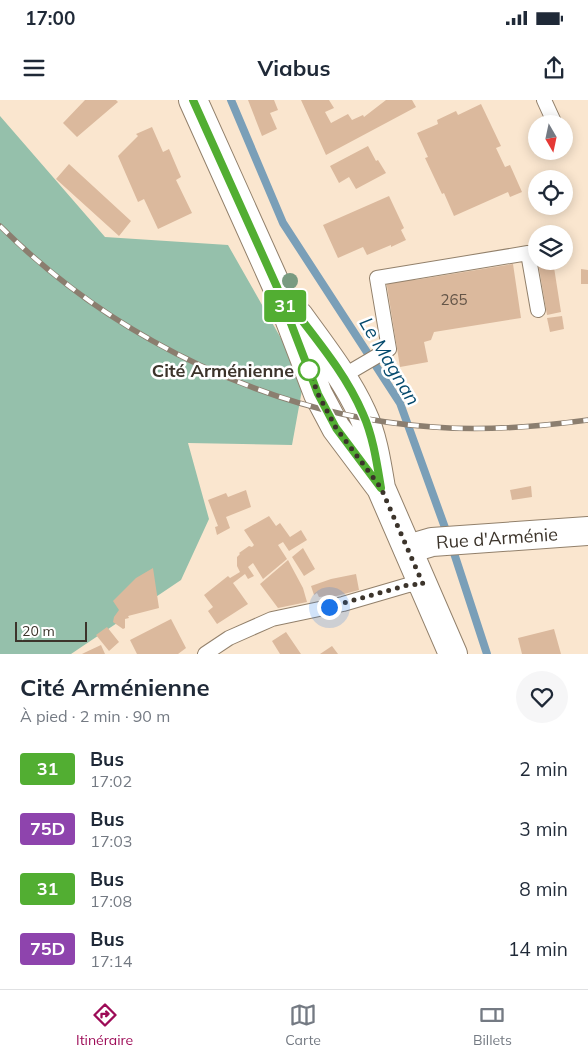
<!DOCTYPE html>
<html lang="fr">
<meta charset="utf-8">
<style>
body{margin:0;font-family:Mulish,sans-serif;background:#f6f6f7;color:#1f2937;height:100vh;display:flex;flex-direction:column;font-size:19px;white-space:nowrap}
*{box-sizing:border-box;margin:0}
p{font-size:16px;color:#747a83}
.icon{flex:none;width:28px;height:28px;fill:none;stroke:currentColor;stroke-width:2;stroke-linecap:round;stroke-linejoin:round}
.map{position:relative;height:554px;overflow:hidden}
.side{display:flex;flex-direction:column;background:#fff;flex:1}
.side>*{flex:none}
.badge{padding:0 10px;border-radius:4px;font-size:18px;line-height:32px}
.needle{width:32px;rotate:171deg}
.controls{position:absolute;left:528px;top:15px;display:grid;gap:10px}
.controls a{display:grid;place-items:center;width:45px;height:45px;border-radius:50%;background:#fff;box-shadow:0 2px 12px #0003;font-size:25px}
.scale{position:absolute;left:15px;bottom:12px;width:72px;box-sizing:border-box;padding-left:5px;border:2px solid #3c342b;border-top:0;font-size:14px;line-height:18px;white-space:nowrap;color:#3c342b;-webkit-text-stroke:4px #fff;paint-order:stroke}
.you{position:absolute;width:25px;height:25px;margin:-12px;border:4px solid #fff;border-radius:50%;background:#1a73e8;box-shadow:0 0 0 8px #1a73e833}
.map>.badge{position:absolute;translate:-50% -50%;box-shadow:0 0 0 2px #fff}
.round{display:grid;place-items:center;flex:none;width:52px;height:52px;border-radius:26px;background:#f6f6f7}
.overview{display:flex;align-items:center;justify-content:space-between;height:85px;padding:0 20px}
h1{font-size:24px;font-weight:700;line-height:38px}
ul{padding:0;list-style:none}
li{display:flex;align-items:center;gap:15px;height:60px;padding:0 20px}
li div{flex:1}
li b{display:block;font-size:19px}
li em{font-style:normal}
li .badge{min-width:55px;font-weight:700;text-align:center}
.status{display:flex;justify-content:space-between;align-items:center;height:35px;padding:0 25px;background:#fff;direction:ltr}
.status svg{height:14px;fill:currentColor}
header{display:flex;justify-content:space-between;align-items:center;height:65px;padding:0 20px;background:#fff;font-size:22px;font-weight:700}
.tab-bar{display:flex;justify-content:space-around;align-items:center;height:70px;border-top:1px solid #e0e1e3;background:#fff;font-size:14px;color:#747a83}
.tab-bar a{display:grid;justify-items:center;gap:2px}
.tab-bar .active{color:#9d0b57}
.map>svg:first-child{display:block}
.forest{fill:#95c0ab}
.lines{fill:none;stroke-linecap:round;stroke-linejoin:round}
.stream{stroke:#7a9fb8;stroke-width:8}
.building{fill:#dbb99d}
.lane-casing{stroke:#92806b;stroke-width:16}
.street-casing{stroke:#92806b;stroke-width:30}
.secondary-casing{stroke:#92806b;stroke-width:30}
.lane{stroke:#fff;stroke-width:14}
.street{stroke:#fff;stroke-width:28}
.secondary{stroke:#fff;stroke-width:28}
.rail-casing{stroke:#8b7e6f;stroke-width:5.5}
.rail{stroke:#fff;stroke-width:4;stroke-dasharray:11;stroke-linecap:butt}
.tree{fill:#799b81}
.line-casing{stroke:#fff;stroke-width:11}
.line{stroke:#52ae32;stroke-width:8}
.walk{stroke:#3c342b;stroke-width:5;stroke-dasharray:0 9}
.stop-dot{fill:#fff;stroke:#52ae32;stroke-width:2.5}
.labels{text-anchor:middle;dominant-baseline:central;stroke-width:5;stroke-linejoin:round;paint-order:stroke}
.number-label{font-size:15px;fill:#645548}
.stop-label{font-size:18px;font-weight:bold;fill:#3c342b;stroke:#fff;text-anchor:end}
.street-label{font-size:18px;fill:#3c342b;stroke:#fff}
.water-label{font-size:19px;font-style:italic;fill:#054a6d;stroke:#fff}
</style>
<div class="status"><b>17:00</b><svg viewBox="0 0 49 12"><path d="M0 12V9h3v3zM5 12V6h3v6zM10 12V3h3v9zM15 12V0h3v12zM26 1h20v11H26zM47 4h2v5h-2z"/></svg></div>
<header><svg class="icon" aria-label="menu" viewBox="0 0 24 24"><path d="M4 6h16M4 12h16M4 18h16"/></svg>Viabus<svg class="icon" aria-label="share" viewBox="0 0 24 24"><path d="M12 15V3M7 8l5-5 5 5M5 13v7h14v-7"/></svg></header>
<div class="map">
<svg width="588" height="554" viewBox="0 0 588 554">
<rect width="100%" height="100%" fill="#fae6cf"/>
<path class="forest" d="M0,16L105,137L228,145L304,279L292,345L188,343L209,419L181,480L71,554H0Z"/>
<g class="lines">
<path class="stream" d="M231,0L283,123L400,303L448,436
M452,447L487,554"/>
</g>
<path class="building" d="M85,0H116L118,2L77,37L63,23Z
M248,0H274L278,10L270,13L277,29L262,36Z
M301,0H329L334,8L325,12L331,23L348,14L352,20L363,15L364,17L386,0H412L416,7L326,55Z
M481,4L501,46L496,48L505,67L510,65L522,92L510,97L508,92L454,116L444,93L442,94L425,58L428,57L417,33L438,24L437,20L456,11L458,15Z
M152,27L163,52L169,49L181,77L176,80L192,113L158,129L144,99L138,102L118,56L138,36L136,34Z
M368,46L376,61L378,60L386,73L356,89L349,77L339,83L330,66Z
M69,64L131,121L119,136L56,79Z
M389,96L404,128L401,130L406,140L391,147V145L367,155L363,147L338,158L323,125Z
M540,161H553L561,212L547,215L538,162Z
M513,164L521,218L434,232L431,240L424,242L428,262L400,267L386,180L415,176V180Z
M581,169L588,170V184H581Z
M562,216L564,229L550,232L547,218Z
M531,386L532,397L512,400L510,390Z
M246,390L251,407L226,417L230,428L217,435L215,427L218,426L208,400L226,393L228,397Z
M269,416L276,426L280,423L290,437L301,430L307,440L289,451L283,442L278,445L287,459L263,479L253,463L248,467L254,476L248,479L245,474L233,483L248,504L217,524L208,511L213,507L204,495L228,476L230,478L240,472L237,466V457L240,454L239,453L249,446L252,447L254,445L244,430Z
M303,448L315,469L304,476L292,457Z
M288,460L303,488L307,502L278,508L260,484Z
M153,468L159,508L128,516L129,518L125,519V528L123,529L113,522L114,517L119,510L113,501L136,478Z
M356,474L359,490L329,498V496L319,497L317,493L314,495L311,486L331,479Z
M171,519L186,548L178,554H137L130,540Z
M107,527L119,542L109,551L96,535Z
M554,529L561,554H522L518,538Z
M286,532L301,554H280L272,541Z
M101,545L105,554H82L86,552Z
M332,546L338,554H320Z"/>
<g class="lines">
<g class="lane-casing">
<path id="lane" d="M544,0L555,24
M343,276L389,249L377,178L528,153L538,210
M205,554L229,538L272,519L343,504L408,485L423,484"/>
</g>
<g class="street-casing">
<path id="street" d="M408,449L432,442L588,431"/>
</g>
<g class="secondary-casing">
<path id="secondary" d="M193,0L277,187L318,294L336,328L381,388
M299,216C322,248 346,278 362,313C373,336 377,364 381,388L453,554"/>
</g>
<use href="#lane" class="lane"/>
<use href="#street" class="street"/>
<use href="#secondary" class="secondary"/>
<g class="rail-casing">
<path id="rail" d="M0,126C114,239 272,316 433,327C485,331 537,327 588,320"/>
</g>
<use href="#rail" class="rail"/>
</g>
<circle class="tree" cx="290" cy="181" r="8"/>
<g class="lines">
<g class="line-casing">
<path id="line" d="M193,0L277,187L318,294L336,328L381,388C377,364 373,336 363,314C345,272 315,238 288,202"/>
</g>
<use href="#line" class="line"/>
<path class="walk" d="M309,270L318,294L336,328L381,388L423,484L408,485L329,507"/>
</g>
<circle class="stop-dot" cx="309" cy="270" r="10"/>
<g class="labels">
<g class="number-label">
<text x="454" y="199">265</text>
</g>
<g class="stop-label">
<text x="294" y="270">Cité Arménienne</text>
</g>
<g class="street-label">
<text transform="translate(497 438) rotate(-4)">Rue d'Arménie</text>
</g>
<g class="water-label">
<text transform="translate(390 261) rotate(59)">Le Magnan</text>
</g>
</g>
</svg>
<div class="controls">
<a><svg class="needle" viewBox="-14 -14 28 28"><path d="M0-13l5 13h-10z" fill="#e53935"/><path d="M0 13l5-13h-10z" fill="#747a83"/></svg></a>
<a><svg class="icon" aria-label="locate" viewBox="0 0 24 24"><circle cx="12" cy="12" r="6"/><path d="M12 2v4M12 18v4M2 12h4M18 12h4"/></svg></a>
<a><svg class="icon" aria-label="layers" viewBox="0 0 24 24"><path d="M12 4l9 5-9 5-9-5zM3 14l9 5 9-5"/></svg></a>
</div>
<div class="scale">20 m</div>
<div class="you" style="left:329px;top:507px"></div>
<b class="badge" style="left:285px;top:206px;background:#52ae32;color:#fff">31</b>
</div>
<section class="side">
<div class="overview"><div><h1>Cité Arménienne</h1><p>À pied · 2 min · 90 m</p></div><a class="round"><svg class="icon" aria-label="heart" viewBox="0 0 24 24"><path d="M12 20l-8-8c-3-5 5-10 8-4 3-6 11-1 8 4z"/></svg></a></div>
<ul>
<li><span class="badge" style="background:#52ae32;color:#fff">31</span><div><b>Bus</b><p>17:02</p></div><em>2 min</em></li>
<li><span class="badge" style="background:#8e44ad;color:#fff">75D</span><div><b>Bus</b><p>17:03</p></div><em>3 min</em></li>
<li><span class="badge" style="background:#52ae32;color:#fff">31</span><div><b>Bus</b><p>17:08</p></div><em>8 min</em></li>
<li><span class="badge" style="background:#8e44ad;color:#fff">75D</span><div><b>Bus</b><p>17:14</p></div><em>14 min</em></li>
</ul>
</section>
<nav class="tab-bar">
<a class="active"><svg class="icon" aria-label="directions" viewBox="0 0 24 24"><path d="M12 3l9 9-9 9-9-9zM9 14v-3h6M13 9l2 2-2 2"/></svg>Itinéraire</a>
<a><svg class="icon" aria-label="map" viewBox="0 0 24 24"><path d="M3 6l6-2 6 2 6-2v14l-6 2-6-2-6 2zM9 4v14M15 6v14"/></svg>Carte</a>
<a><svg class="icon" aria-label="tickets" viewBox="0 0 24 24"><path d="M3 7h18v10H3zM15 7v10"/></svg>Billets</a>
</nav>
